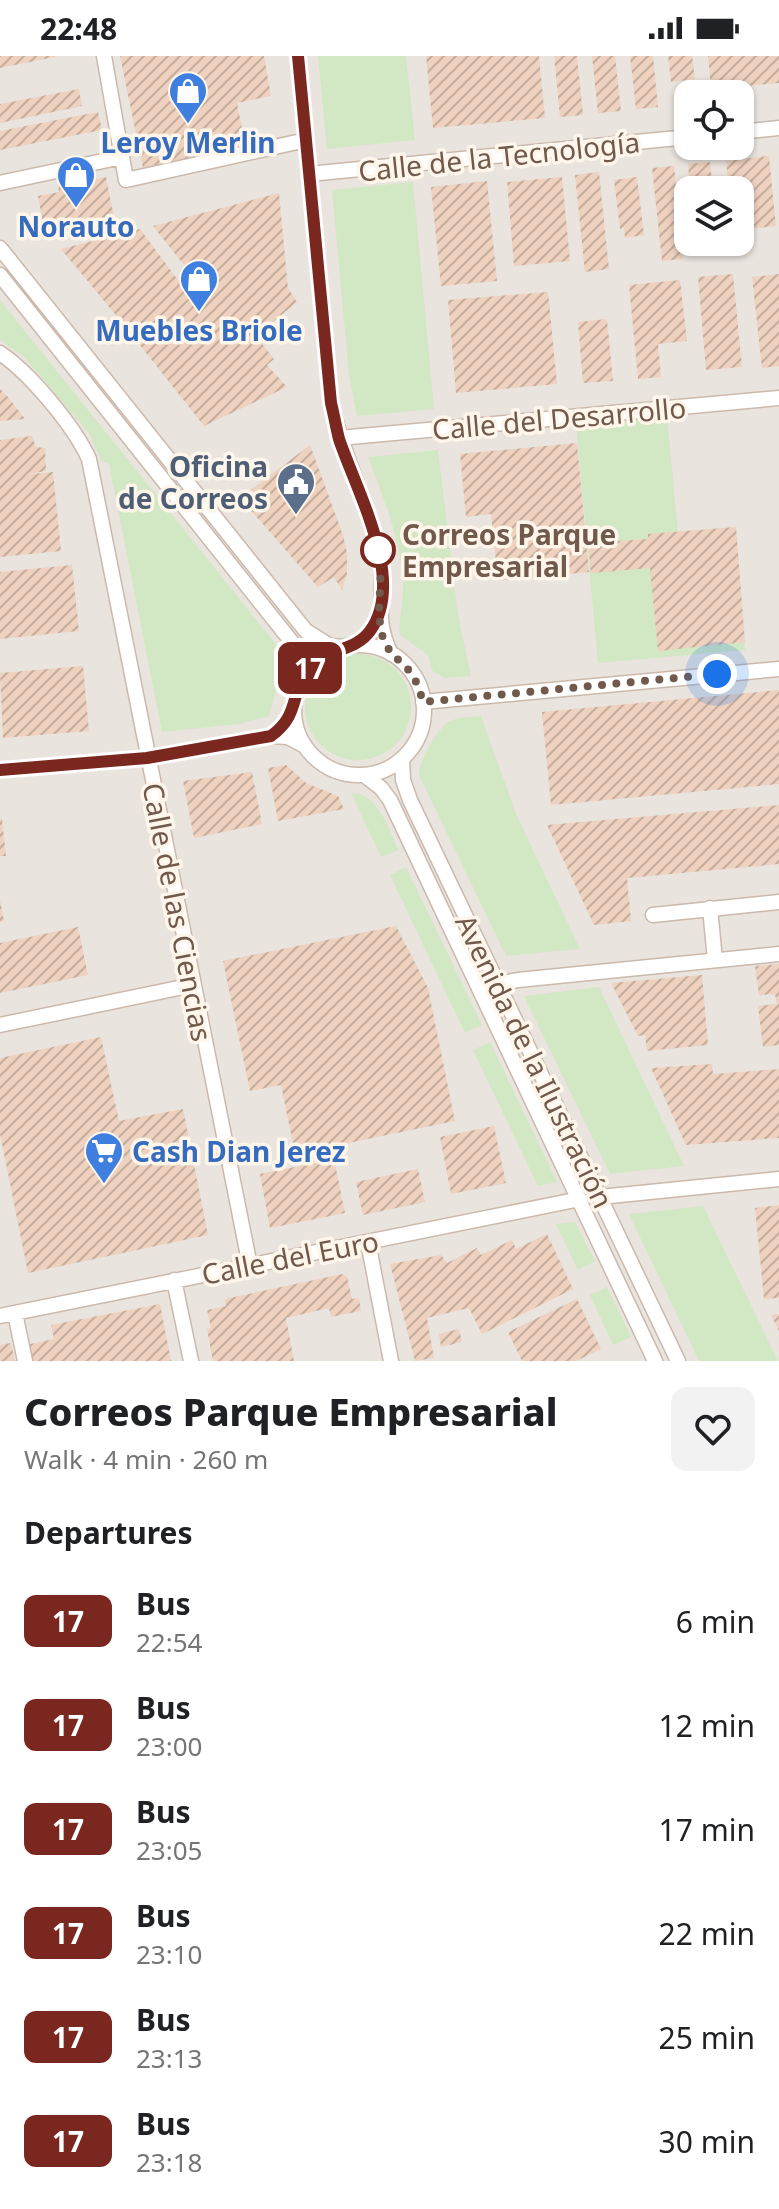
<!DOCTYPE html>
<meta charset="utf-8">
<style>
body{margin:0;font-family:"Noto Sans",sans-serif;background:#f2f2f2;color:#202124;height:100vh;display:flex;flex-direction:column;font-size:30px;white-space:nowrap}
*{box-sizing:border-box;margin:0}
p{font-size:26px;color:#757577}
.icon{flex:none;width:44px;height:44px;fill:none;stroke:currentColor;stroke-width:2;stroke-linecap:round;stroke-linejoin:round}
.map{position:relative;height:1305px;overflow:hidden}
.side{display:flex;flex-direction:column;background:#fff;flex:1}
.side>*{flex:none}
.badge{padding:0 16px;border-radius:12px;font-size:28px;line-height:52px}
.fabs{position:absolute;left:674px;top:24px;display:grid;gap:16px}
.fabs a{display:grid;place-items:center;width:80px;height:80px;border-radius:16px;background:#fff;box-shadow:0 2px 6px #0004;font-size:40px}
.you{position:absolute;width:40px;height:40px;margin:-20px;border:6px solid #fff;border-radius:50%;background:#1a73e8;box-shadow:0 0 0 12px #1a73e833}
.map>.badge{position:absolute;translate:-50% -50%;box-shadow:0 0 0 4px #fff}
h2{padding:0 24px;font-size:30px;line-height:72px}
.round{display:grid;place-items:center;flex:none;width:84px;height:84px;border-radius:16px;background:#f2f2f2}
.head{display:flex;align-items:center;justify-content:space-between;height:136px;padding:0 24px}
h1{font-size:38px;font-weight:800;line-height:60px}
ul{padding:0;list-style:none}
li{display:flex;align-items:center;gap:24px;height:104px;padding:0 24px}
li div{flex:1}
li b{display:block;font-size:30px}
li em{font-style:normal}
li .badge{min-width:88px;font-weight:700;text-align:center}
.status{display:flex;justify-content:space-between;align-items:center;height:56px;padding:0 40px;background:#fff;direction:ltr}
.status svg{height:22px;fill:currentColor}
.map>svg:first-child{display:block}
.industrial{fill:#eae4de;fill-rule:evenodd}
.garden{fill:#d2e7c4}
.building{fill:url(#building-hatch)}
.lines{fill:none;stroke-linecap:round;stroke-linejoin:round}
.minor-casing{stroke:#cbb9ac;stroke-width:17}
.minor{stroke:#fff;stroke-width:14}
.line-casing{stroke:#fff;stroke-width:18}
.line{stroke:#7a281f;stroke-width:12}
.walk{stroke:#71594c;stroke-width:8;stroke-dasharray:0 14.4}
.stop-dot{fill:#fff;stroke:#7a281f;stroke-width:4}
.labels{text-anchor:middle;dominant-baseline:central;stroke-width:7;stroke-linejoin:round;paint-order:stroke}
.shop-label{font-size:28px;font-weight:bold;fill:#366cbe;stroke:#fef6ea}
.street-label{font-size:28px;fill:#71594c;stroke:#fef6ea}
.service-label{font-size:28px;font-weight:bold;fill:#4e5e75;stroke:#fef6ea;text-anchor:end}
.stop-label{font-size:28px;font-weight:bold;fill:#71594c;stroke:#fef6ea;text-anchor:start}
</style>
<div class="status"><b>22:48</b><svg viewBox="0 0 49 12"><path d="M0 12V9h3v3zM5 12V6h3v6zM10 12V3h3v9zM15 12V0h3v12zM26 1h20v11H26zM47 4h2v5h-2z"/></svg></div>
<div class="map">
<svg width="779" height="1305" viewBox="0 0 779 1305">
<defs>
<pattern id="building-hatch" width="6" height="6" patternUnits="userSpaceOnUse" patternTransform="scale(2)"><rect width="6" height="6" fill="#eed1be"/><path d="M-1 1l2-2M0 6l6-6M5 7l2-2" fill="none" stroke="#c5ad9d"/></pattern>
</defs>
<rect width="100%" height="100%" fill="#faf2e4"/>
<path class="industrial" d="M0,0H779V1305H0ZM688,38H740V90H688ZM688,134H740V186H688Z"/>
<path class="garden" d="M318,0H406L415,84L327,93Z
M413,126L434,353L357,360L349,319L332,134Z
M0,244L286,601L269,660L239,668L162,676L109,408L101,405L89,377L23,300L0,284Z
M667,360L678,476L736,471L745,594L598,607L576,368Z
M438,394L458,559L471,620L445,622L433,616L428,599L400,579C398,562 404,546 403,529C401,484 384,443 368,401Z
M305 651a53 53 0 1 1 106 0a53 53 0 1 1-106 0Z
M481,660L516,758L580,893L506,900L419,719C418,706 438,671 450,665C459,661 471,661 481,660Z
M351,737C379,737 388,773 399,794L381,801Z
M406,811L482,969L465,977L390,819Z
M599,931L684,1110L610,1118L524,940Z
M490,986L557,1126L538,1130L473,994Z
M703,1150L778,1305H699L629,1158Z
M575,1166L595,1205L578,1214L556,1168Z
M607,1231L631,1281L613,1289L590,1239Z"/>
<path class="building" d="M0,0H55V1L0,12Z
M120,0H264L271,40L237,47L246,92L143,112Z
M426,0H539L545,62L433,72Z
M554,0H577L583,59L560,61Z
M592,0H615L621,55L598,57Z
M630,0H653L658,51L636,53Z
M668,0H692L695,23L671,26Z
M708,0H779V27L711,33Z
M79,33L82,50L0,67V48Z
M98,56L102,74L0,94V75Z
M769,100L776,170L740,174V134H729L726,105Z
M710,106L713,134H690L688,108Z
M674,110L683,203L662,205L652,112Z
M599,116L609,213L585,216L575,119Z
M106,121L115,166L45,179L38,140L59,136L58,130Z
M562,121L570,205L514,210L507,126Z
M637,121L644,179L625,182L624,172L620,173L614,124Z
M487,125L497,225L441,230L431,131Z
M279,137L288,232L297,246L256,280L274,303L267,309L287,331L204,370L139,288L150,279L140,268L129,275L61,193L140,173L195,247L207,238L153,170Z
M733,218L742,311L706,314L698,221Z
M779,218V310L762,312L752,221Z
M680,224L687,285L658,288L661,321L638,323L629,229Z
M548,236L557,328L456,337L448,244Z
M607,263L613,325L583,327L578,266Z
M0,333L8,341L25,363L0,365Z
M32,380L36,391L45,392L46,415L23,419L53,416L61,495L0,501V384Z
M577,387L589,516L498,525L491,458L466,461L460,398Z
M310,389L343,479L347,497V518L342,534L334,521L318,531L240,442Z
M736,471L745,586L658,595L650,512L591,517L588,487L648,483V478Z
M72,509L79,575L0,583V516Z
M83,610L89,675L3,682L0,617Z
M779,634V728L551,749L542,656Z
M286,709L306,727L338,740L344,753L278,765L268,712Z
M252,716L262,768L194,782L183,725Z
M779,749V808L627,822L631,865L594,869L547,769Z
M0,763H2L6,800H0Z
M0,844L4,865L0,866Z
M396,870L428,932L455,1065L295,1098L281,1029L250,1035L223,905Z
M78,871L88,919L0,937V887Z
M779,908V989L763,991L758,950L777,948L775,938L759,939L755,910Z
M702,919L708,989L647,995L645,979L638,980L611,927Z
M101,981L119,1065L183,1053L208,1179L28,1217L0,1078V1002Z
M712,1008L713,1018L779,1013V1082L686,1089L651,1012Z
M494,1070L506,1127L451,1138L440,1081Z
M334,1103L345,1157L270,1172L260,1118Z
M418,1113L425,1146L363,1159L356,1126Z
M779,1149V1242L764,1243L755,1152Z
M547,1178L573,1233L482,1278L469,1252L427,1262L434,1302L415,1305L390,1208L441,1199L447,1207L477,1192L481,1199L512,1184L516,1193Z
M342,1218L347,1221L352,1243L359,1242L361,1255L331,1261L329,1252L286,1262L294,1305H213L207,1273L211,1272L207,1254L226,1250L225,1243Z
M577,1243L601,1293L576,1305H522L508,1276Z
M160,1248L171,1305H29L26,1289L54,1283L51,1269Z
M779,1258V1275L771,1259Z
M459,1273L462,1286L441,1291L439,1278Z
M11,1287L15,1305H0V1289Z"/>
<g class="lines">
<g class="minor-casing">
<path id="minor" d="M104,0L126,124L306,84
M298,0L331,347C343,400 368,448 380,501C388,539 371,557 391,598
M740,76L779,72
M309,118L688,81
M0,127L122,101
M0,192L306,575L330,590L347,591
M0,219L295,590L300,607V627
M0,297C30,317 74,370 89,403L250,1210
M339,382L779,342
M294 654a65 65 0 1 1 130 0a65 65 0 1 1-130 0Z
M353,590L369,577L379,560
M423,646L779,613
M402,703L403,724L410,744L678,1305
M0,714L147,702L271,680L288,681L305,690
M364,719L381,732L390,744L655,1305
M710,852L715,904
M653,859L779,846
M498,928L518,924L779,898
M0,969L193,929
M600,1141L779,1123
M368,1186L391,1305
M174,1224L191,1305
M15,1257L25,1305
M0,1260L580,1143"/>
</g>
<use href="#minor" class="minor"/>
</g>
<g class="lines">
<g class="line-casing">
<path id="line" d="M0,714L147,702L271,680C301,658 289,638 309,613C325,592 355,596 370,575C407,525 356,434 339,383C336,371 334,359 331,347L298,0"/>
</g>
<use href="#line" class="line"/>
<path class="walk" d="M378,494L377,487L381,506L379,560L382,579L391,598L406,610L418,629L423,646L717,618"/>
</g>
<defs>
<g id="shop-pin" transform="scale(2)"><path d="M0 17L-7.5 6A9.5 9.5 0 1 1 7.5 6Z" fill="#3f7fe0" stroke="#fef6ea"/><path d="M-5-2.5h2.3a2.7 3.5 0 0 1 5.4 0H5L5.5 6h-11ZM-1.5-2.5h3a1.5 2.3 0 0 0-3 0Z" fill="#fff"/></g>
<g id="civic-pin" transform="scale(2)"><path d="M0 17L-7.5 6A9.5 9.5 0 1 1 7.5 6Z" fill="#5c6f8a" stroke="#fef6ea"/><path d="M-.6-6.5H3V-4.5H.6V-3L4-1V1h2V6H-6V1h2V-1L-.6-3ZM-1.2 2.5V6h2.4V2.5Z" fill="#fff"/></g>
<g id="supermarket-pin" transform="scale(2)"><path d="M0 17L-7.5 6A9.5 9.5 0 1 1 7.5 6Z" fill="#3f7fe0" stroke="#fef6ea"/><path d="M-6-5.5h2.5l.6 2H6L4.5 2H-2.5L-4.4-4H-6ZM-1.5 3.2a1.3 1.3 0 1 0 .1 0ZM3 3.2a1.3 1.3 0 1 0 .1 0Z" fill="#fff"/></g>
</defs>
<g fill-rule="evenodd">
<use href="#shop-pin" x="188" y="35"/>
<use href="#shop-pin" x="76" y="119"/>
<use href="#shop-pin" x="199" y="223"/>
<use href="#civic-pin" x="296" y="426"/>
<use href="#supermarket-pin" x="104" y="1095"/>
</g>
<circle class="stop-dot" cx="378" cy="494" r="16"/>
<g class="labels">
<g class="shop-label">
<text x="188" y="86">Leroy Merlin</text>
<text x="76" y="170">Norauto</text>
<text x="199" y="274">Muebles Briole</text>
<text x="132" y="1095" text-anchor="start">Cash Dian Jerez</text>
</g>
<g class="street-label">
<text transform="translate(499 100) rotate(-6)">Calle de la Tecnología</text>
<text transform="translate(559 362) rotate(-5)">Calle del Desarrollo</text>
<text transform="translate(178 856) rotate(79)">Calle de las Ciencias</text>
<text transform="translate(535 1005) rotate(64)">Avenida de la Ilustración</text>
<text transform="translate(290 1201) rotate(-11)">Calle del Euro</text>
</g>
<g class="service-label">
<text x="268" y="410">Oficina<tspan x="268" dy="32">de Correos</tspan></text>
</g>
<g class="stop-label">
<text x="402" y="478">Correos Parque<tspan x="402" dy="32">Empresarial</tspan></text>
</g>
</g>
</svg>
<div class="fabs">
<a><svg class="icon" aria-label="locate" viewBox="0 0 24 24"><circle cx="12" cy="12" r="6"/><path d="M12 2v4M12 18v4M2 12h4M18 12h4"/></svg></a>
<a><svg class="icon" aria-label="layers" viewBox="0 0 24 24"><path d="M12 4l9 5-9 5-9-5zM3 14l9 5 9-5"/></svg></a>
</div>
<div class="you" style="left:717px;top:618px"></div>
<b class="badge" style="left:310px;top:612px;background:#7a281f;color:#fff">17</b>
</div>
<section class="side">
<div class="head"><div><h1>Correos Parque Empresarial</h1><p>Walk · 4 min · 260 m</p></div><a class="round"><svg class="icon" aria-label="heart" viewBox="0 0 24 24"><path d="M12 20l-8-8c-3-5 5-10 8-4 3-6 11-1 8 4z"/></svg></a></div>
<h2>Departures</h2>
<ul>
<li><span class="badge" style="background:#7a281f;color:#fff">17</span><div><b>Bus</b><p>22:54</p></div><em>6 min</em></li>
<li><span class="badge" style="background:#7a281f;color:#fff">17</span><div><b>Bus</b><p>23:00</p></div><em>12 min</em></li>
<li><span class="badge" style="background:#7a281f;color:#fff">17</span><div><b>Bus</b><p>23:05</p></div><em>17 min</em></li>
<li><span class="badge" style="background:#7a281f;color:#fff">17</span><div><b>Bus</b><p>23:10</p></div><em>22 min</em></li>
<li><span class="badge" style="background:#7a281f;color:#fff">17</span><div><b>Bus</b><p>23:13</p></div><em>25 min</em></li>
<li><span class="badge" style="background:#7a281f;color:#fff">17</span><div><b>Bus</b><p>23:18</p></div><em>30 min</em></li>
</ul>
</section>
